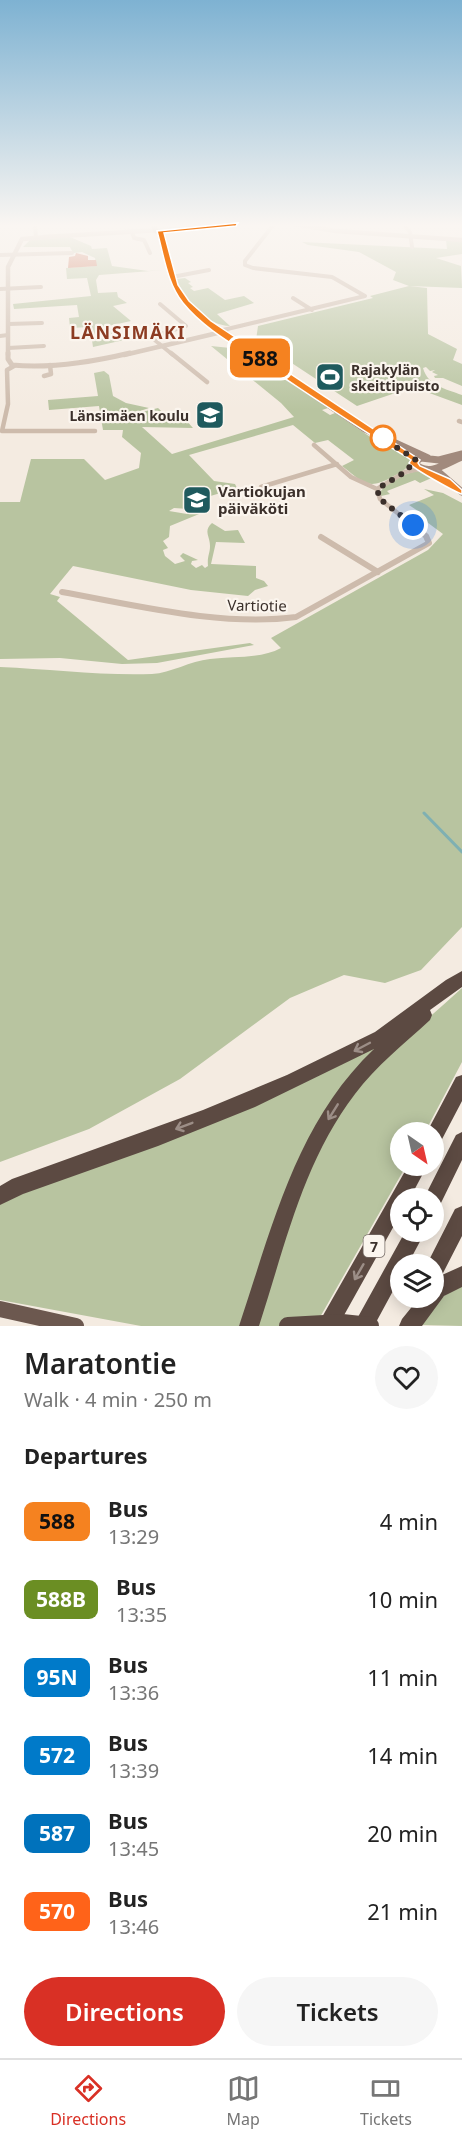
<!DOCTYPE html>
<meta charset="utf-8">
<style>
body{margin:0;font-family:"Noto Sans",sans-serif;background:#f6f6f6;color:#222;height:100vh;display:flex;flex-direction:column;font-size:22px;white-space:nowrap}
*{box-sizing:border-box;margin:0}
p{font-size:20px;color:#767676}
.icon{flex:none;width:33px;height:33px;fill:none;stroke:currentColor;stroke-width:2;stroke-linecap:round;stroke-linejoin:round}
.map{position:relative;height:1326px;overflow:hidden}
.side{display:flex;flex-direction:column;background:#fff;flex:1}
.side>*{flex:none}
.badge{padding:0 12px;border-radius:9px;font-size:21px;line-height:39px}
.needle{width:39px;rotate:146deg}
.tools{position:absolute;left:390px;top:1122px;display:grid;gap:12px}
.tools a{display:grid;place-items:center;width:54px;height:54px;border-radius:50%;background:#fff;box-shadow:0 3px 15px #0003;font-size:30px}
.you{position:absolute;width:30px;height:30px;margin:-15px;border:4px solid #fff;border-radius:50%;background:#1a73e8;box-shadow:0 0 0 9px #1a73e833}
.map>.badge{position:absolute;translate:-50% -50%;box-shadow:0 0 0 3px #fff}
h2{padding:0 24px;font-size:22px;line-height:54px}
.round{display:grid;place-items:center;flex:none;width:63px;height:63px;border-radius:32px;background:#f6f6f6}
.head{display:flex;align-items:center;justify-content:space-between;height:102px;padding:0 24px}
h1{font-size:28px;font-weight:600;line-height:45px}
.button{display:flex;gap:12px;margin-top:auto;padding:12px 24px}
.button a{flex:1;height:69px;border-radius:36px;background:#d93025;color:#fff;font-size:24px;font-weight:600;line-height:69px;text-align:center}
.button a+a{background:#f6f6f6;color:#222}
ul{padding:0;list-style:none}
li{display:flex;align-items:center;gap:18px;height:78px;padding:0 24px}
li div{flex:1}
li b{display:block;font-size:22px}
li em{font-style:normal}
li .badge{min-width:66px;font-weight:700;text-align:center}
.menu{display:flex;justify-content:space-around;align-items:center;height:84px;border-top:2px solid #e0e0e0;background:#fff;font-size:16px;color:#767676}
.menu a{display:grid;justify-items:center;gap:3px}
.menu .current{color:#d93025}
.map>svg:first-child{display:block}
.green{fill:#b8c4a0}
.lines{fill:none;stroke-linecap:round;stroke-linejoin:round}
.stream{stroke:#7fb0b2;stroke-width:3}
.building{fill:#c8694b}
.minor-far2{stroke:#cdbbac;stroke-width:4}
.minor-far1{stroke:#cdbbac;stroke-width:4.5}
.minor{stroke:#cdbbac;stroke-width:6}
.tertiary-far1{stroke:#cdbbac;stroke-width:4.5}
.tertiary{stroke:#cdbbac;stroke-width:5}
.secondary-far1{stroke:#a18a7d;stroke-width:5}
.secondary{stroke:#a18a7d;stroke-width:7}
.trunk{stroke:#6c584f;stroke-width:16}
.motorway{fill:#5c4a42;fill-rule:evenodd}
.motorway-bridge{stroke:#5c4a42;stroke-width:18}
.oneway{stroke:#9c8e87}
.line{fill:#f58220;stroke:#fff;stroke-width:1.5}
.walk{stroke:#3b302b;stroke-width:6;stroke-dasharray:0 10.8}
.stop-dot{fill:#fff;stroke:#f58220;stroke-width:3}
.labels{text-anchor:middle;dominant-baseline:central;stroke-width:4.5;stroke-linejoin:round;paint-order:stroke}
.far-poi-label{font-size:14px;font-weight:bold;fill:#3b302b;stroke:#fbf5ee;text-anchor:start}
.shield{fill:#fbf5ee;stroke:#756b66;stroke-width:1.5}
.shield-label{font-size:14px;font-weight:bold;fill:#3b302b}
.poi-label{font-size:15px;font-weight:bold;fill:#3b302b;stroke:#fbf5ee;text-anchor:start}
.street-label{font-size:15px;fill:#3b302b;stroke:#fbf5ee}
.far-district-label{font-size:18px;font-weight:bold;letter-spacing:1.5px;fill:#8c3b22;stroke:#fbf5ee}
</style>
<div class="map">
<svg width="462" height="1326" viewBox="0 0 462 1326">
<rect width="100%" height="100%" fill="#f4ebe1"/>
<path class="green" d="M70,237L91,246L92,249L107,248L112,266L148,271L164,270L99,275L96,280L98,293L117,292L118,297L127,303L113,306L131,321L108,326L124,340L93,347L90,327L70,328L69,318L79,317L77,305L14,309L13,304L91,296L87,278L67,279L66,268L96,266L95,258L82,252L73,253L70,247H23L30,240Z
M446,240L462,241V254L436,258L461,266L462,288L409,286L427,288L428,334L457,349L453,360L462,364V386L443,378H435L434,376L438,375L432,372L435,370L430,371L426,367L423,368C428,386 446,389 462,395V405L413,387L357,406L278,354C269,351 260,348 252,342L256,340L258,326L373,298L370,296L409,286L393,280L396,272L359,252L308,245L302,242L447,249Z
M185,278L191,282L188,283L193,287L190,288L194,291L208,288L225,300L244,296L254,303L217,314L230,326C208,326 182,299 177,279Z
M211,346L240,349L328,408L322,410L330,415L335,413L385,447L387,451L388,444L410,457L411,462C406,470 400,473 392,477C367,491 363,482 342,466L354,460L328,440L315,443L293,425L189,455L214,481L235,484L237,488L184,504L189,509L174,508L169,511L187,514L202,509L204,512L170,526L169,537L163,541L168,548L163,550L165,556L175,564L185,561L180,556L183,553L198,560L192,561L191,564L196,568L202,565L205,568L208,566C207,556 210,554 210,546C210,536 203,531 212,523L225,531L238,530L245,543L216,542L211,564L256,566V578L264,581L268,586L255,590L248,596L191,590L73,566L50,594L60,597L57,601L128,660L250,643L254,645L157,663L122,664L60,658L0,659V502H20L31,459H84L105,480L139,468L141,453L122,437L123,430H103L99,406L49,410L48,400L98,396L94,373L104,371L109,375L113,396L126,403L149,408L137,412L138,413L158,408L172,421L184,418L193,428L142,427L172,454L294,417L281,403Z
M423,471L434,477L420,483L415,480L387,491L390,494L381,496V491C388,481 410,470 423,471Z
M424,489L443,493L462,503V927L421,970L385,983L344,975L290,998L180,1079L89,1129L0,1162V667C49,669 104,676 152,674C171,673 190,661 210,659C234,656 261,659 281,648L271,638L428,550L443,534L420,517L421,513L409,505L434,495Z
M462,988V1062L425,1132H400V1166H406L315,1326H255C277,1262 297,1178 332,1122C365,1070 417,1029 462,988Z
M385,1042L335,1099L239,1326H141L0,1300V1203Z
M462,1283V1326L420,1325L440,1299Z"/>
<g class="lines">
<path class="stream" d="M424,813L462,852"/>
</g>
<path class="building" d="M76,253L88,256V260H96L97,266L68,268L69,257L75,256Z"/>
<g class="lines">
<path class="minor-far2" d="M274,224L245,261V265L253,268L332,277L365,296
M403,224L410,232L412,247
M35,225L36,238
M132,232L134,238L144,240L150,253
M0,255L72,253
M172,277L209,270
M0,289L41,287
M293,298L312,310
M160,304L186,326L151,337L173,355
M8,324L42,323
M223,330L365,296
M0,336L8,335
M8,348L44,346"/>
<path class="minor-far1" d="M171,353L207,382
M44,376L51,374L50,365
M459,421L462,422
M2,431H95
M2,431L8,404L7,370L14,366
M314,445L351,477L377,489L405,472L419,469
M261,487L337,464
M377,489L380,499L405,519"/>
<path class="minor" d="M321,537L378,572
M62,592C135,605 222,627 296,617L429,543L426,536L403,518"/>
<path class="tertiary-far1" d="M294,224L336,231L462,240
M175,230L236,224
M44,237L177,229
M8,355V267L22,239L49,237
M124,355L226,331"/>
<path class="tertiary" d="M8,353V359L12,365C51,369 92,362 130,353"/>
<path class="secondary-far1" d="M153,224L156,231
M219,331L254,355"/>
<path class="secondary" d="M252,353L365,429L428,458
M462,454L439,460L421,458L414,463C428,478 447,463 462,457
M435,469L462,492"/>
<path class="trunk" d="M0,1309L76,1326"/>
<path class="motorway" d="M462,971V987L430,1010L432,1015L430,1020C404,1044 376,1066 355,1094C303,1162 285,1246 259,1326H239C272,1228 296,1123 374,1049L255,1107L158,1146L23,1194L0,1205V1186L12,1179L203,1110L287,1075L375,1032L446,980Z
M462,1075V1101L440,1143L434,1146V1132H427L456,1077Z
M462,1132V1160L440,1205L434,1207V1198H424L456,1135Z
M408,1166H427L410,1198H400V1215L338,1326H317Z
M462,1206V1236L442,1275L462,1266V1287L444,1296L422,1326H399L402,1319L419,1298H434V1264H427L455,1209Z
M405,1232H425L408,1264H400V1278L374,1326H353Z"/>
<path class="motorway-bridge" d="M288,1326L342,1323L370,1326"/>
</g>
<defs><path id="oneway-shaft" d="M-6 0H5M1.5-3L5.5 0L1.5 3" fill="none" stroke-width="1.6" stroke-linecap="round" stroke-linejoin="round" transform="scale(1.5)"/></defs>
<g class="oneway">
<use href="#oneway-shaft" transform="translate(362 1047) rotate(152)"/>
<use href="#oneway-shaft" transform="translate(333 1112) rotate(122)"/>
<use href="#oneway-shaft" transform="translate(184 1126) rotate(159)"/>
<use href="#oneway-shaft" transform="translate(359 1272) rotate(120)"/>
</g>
<linearGradient id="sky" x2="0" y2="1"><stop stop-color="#7eb2d2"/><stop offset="0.55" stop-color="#faf6f2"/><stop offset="1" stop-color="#faf6f2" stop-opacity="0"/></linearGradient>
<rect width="462" height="410" fill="url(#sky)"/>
<path class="line" d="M238,223L236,226L164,233L178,285L189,301L211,321L420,460L418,463L420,466L450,479L462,490V494C459,494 413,469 409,463L411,460L405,456C356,427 310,395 263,364C236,346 204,329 183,303C167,283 164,256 157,231Z"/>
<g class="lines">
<path class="walk" d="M383,438L381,437L416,460L405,472L377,489L380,499L413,525"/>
</g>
<defs>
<g id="stadium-square" transform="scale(1.5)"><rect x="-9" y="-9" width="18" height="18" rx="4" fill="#1f5a5e" stroke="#fbf5ee"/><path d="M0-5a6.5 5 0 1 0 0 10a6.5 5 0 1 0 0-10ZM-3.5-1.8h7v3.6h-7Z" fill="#fff"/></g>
<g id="school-square" transform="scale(1.5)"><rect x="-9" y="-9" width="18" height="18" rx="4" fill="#1f5a5e" stroke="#fbf5ee"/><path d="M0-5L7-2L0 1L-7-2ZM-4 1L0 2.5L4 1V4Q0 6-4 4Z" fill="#fff"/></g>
</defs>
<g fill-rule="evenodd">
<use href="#stadium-square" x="330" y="377"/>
<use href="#school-square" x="210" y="415"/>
<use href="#school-square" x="197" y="500"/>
</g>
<circle class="stop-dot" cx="383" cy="438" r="12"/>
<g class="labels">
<g class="far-poi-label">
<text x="351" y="369">Rajakylän<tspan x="351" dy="16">skeittipuisto</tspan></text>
<text x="189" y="415" text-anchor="end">Länsimäen koulu</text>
</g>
<rect class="shield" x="363.5" y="1235" width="21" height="22" rx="4.5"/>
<g class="shield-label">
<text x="374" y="1246">7</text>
</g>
<g class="poi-label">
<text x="218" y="491">Vartiokujan<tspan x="218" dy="17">päiväköti</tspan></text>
</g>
<g class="street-label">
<text transform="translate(257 605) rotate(1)">Vartiotie</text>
</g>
<g class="far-district-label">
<text x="128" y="332">LÄNSIMÄKI</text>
</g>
</g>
</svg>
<div class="tools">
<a><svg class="needle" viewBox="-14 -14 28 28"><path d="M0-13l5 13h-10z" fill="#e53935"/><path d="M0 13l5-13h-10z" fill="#767676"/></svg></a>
<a><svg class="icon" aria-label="locate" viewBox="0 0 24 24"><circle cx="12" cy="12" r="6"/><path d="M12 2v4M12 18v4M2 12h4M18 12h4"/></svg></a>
<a><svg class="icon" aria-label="layers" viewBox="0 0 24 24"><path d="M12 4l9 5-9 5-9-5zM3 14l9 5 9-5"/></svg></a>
</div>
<div class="you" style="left:413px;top:525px"></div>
<b class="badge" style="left:260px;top:358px;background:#f58220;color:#111">588</b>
</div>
<section class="side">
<div class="head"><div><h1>Maratontie</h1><p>Walk · 4 min · 250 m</p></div><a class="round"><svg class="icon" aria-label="heart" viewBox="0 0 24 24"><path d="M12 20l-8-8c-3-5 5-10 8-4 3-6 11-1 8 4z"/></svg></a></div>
<h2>Departures</h2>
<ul>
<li><span class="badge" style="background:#f58220;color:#111">588</span><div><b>Bus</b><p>13:29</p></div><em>4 min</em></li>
<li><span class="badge" style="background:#6b8e23;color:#fff">588B</span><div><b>Bus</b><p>13:35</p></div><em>10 min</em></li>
<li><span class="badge" style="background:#007ac9;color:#fff">95N</span><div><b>Bus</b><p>13:36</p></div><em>11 min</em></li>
<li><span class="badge" style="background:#007ac9;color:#fff">572</span><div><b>Bus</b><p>13:39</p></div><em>14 min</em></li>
<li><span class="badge" style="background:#0072bc;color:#fff">587</span><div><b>Bus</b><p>13:45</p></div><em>20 min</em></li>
<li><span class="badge" style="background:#ff6319;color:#fff">570</span><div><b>Bus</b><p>13:46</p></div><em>21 min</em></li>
</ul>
<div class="button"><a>Directions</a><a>Tickets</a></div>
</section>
<nav class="menu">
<a class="current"><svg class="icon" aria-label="directions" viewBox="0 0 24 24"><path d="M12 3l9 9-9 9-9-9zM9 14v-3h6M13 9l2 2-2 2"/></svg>Directions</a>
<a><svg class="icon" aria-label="map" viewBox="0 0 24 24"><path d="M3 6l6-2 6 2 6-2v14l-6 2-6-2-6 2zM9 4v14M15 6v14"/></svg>Map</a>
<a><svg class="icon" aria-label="tickets" viewBox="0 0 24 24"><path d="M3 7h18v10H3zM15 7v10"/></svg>Tickets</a>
</nav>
